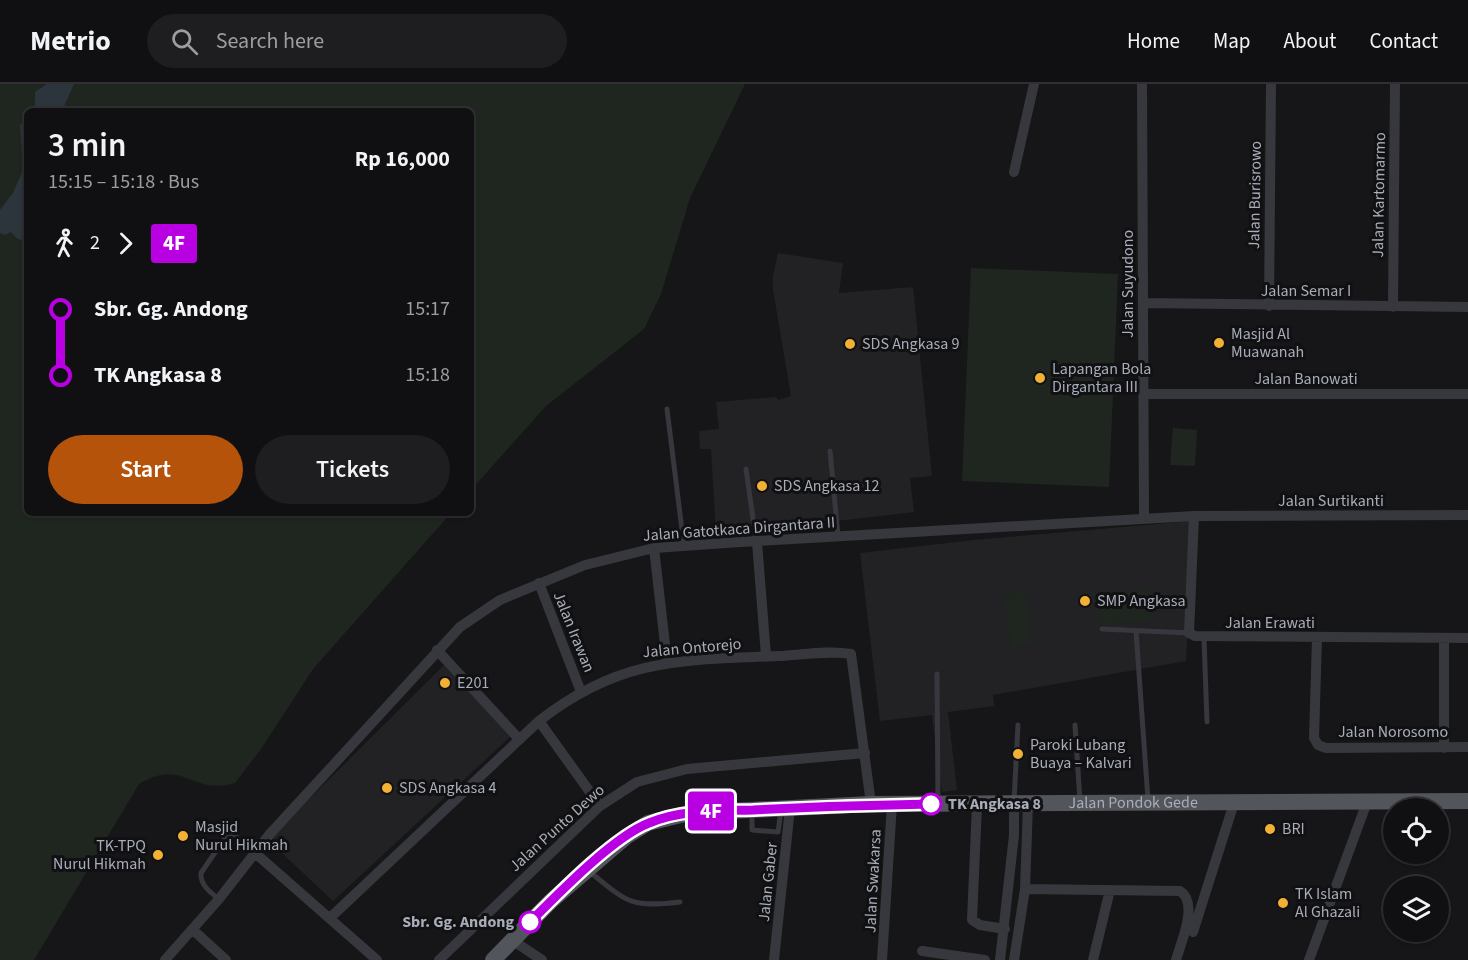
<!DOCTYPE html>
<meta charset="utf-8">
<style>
body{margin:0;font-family:"Source Sans 3",sans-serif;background:#1e1e20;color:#f1f3f6;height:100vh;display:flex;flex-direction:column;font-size:22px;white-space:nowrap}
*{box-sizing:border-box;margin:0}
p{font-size:20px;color:#9c9d9f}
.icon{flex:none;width:33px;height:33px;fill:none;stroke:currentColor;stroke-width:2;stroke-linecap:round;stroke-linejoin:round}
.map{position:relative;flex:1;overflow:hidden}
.sheet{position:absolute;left:24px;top:24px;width:450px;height:408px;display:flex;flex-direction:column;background:#101012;border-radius:9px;box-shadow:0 2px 4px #0004,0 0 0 2px #303032}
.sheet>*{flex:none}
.badge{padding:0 12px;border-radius:4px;font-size:21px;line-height:39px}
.tools{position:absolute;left:1383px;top:714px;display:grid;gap:12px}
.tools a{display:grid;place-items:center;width:66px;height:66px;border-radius:50%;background:#101012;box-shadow:0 2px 4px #0004,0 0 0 2px #303032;font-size:30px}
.map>.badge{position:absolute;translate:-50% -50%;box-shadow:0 0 0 3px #fff}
.legs{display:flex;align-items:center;gap:9px;height:66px;padding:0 24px;font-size:20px}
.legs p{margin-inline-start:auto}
.summary{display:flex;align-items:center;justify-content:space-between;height:102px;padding:0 24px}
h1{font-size:33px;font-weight:600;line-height:45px}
.primary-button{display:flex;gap:12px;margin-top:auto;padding:12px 24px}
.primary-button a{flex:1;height:69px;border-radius:36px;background:#b45309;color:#fff;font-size:24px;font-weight:600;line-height:69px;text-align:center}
.primary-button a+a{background:#1e1e20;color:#f1f3f6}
ul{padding:0 24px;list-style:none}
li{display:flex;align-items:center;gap:21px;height:66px;font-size:22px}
li i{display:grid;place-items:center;width:9px;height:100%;margin:0 8px;background:currentColor}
li i::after{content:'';width:15px;height:15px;margin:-8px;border:4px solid;border-radius:50%;background:#101012}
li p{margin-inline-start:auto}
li:first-child i{background:linear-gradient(#0000 50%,currentColor 0)}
li:last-child i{background:linear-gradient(currentColor 50%,#0000 0)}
header{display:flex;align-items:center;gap:36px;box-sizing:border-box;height:84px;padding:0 30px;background:#101012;border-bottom:2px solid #303032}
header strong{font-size:28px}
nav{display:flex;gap:33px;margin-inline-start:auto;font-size:21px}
.search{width:420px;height:54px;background:#1e1e20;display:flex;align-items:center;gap:15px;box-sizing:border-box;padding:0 21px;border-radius:33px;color:#9c9d9f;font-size:22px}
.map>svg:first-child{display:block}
.built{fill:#222225}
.green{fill:#1e261f}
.water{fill:#2c353c}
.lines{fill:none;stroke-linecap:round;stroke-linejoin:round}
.service{stroke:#37383d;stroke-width:5}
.minor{stroke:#37383d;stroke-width:10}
.primary{stroke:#53555c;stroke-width:16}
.line-1-casing{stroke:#fff;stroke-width:14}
.line-1{stroke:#b900e2;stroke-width:9}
.poi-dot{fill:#f2b134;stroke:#111113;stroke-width:2}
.stop-1-dot{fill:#fff;stroke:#b900e2;stroke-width:3}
.labels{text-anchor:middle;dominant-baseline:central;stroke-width:6;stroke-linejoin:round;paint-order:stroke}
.street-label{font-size:16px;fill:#a8adb8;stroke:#111113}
.poi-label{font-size:16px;fill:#a8adb8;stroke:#111113;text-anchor:start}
.stop-label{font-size:16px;font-weight:bold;fill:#a8adb8;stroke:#111113;text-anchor:start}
</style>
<header>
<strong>Metrio</strong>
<div class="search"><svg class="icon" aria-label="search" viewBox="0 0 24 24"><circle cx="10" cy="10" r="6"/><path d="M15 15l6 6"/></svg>Search here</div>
<nav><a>Home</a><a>Map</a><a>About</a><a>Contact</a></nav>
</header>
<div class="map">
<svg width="1468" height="876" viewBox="0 0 1468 876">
<rect width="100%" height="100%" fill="#161618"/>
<path class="built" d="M778,169L843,179L839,209L913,203L932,392L910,394L914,428L716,451L711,365H700L699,347L719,345L716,318L776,313L778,316L791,312L773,206V192Z
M1193,437L1186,577L993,611L994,622L948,628L957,706L942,708L932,631L880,637L860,469L974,456Z
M446,579L511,652L333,817L268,756Z"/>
<path class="green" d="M0,0H745L690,114L661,210L644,245L546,322L471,406V27H27V429H451L313,585L261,665L235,699C191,712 184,673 139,700L34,876H0Z
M971,184L1118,190L1109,403L962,397Z
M1173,344L1197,346L1195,382L1170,381Z
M1150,505L1152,536L1097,540L1094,509Z
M1026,508L1032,560L1011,563L1004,510Z"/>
<path class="water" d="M47,0H74L62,27H35V8Z
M27,38V157L18,155L11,148L5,151L0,149V126L13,109L23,86L20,40Z"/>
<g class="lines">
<path class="service" d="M667,325L684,462
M830,367L838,452
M746,385L756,456
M1102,545L1189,549
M1136,547L1148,716
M1204,554L1207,638
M937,590L938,717
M1075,641L1080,717
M1014,717L1018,641
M752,729V746L778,748L781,726
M590,788C627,818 630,824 680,818
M219,815C210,808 200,801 201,789L227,751L232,749L255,769"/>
<path class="minor" d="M1142,0L1144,435
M1014,88L1034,0
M1143,219L1468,223
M1269,222L1271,0
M1393,223L1395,0
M1144,310H1468
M1194,432L1189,549L1195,552L1468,554
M757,458L766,572
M654,464L667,578
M539,499L581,608
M1317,554L1314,654L1318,661L1326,664L1468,663
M1444,554V664
M437,566L519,655
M539,637L600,722
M977,721L972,836L980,841L1005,845
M255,769L377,876
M1025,805L1180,807C1199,819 1181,858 1176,876
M331,833L539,637C619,574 680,576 778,572C801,571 829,566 851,570L871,720
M193,846L226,876
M1193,848L1234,719
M512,856L542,876
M922,867L985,876
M165,876L219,815L269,751L460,543L500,516L585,481L654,464L740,458L1194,432L1468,431
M439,876L600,722L637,698L687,685L865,669
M774,876L790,724
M882,876L892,720
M1000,876L1014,751V720
M1014,876L1025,805L1028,720
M1093,876L1110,806
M1309,876L1367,718"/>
<path class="primary" id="s1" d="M493,876L551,817L627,752L648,739L689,729L871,720L1468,717"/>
</g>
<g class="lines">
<g class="line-1-casing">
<path id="line-1" d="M530,838C558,810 613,753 649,739C682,725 718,727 753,726C812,723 871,721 931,720"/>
</g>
<use href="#line-1" class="line-1"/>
</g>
<g class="poi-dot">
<circle cx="1219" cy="259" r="6"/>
<circle cx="850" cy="260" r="6"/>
<circle cx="1040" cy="294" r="6"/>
<circle cx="762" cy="402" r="6"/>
<circle cx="1085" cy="517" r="6"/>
<circle cx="445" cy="599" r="6"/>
<circle cx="1018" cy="670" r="6"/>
<circle cx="387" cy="704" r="6"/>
<circle cx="1270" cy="745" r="6"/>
<circle cx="183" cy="752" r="6"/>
<circle cx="158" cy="771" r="6"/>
<circle cx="1283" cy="819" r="6"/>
</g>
<g class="stop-1-dot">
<circle cx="931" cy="720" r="10"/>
<circle cx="530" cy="838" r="10"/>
</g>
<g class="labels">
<g class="street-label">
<text transform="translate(1255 111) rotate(-89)">Jalan Burisrowo</text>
<text transform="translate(1379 111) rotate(-89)">Jalan Kartomarmo</text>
<text transform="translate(1128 200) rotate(-90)">Jalan Suyudono</text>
<text x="1306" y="207">Jalan Semar I</text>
<text x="1306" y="295">Jalan Banowati</text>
<text x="1331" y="417">Jalan Surtikanti</text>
<text transform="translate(739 445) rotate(-4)">Jalan Gatotkaca Dirgantara II</text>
<text x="1270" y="539">Jalan Erawati</text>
<text transform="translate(574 548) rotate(68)">Jalan Irawan</text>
<text transform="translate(692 564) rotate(-5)">Jalan Ontorejo</text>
<text x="1393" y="648">Jalan Norosomo</text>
<text stroke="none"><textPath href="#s1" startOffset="694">Jalan Pondok Gede</textPath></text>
<text transform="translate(557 744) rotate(-42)">Jalan Punto Dewo</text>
<text transform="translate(873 797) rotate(-87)">Jalan Swakarsa</text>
<text transform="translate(768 798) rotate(-84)">Jalan Gaber</text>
</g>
<g class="poi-label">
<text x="1231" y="250">Masjid Al<tspan x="1231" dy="18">Muawanah</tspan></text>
<text x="862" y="260">SDS Angkasa 9</text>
<text x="1052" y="285">Lapangan Bola<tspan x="1052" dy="18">Dirgantara III</tspan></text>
<text x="774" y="402">SDS Angkasa 12</text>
<text x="1097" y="517">SMP Angkasa</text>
<text x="457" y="599">E201</text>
<text x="1030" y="661">Paroki Lubang<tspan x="1030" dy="18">Buaya – Kalvari</tspan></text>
<text x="399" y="704">SDS Angkasa 4</text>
<text x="195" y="743">Masjid<tspan x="195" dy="18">Nurul Hikmah</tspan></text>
<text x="1282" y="745">BRI</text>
<text x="146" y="762" text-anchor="end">TK-TPQ<tspan x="146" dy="18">Nurul Hikmah</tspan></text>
<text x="1295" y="810">TK Islam<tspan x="1295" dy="18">Al Ghazali</tspan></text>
</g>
<g class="stop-label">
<text x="948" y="720">TK Angkasa 8</text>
<text x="514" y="838" text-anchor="end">Sbr. Gg. Andong</text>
</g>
</g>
</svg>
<div class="tools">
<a><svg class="icon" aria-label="locate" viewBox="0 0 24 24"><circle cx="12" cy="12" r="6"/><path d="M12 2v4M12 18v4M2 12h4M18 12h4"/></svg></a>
<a><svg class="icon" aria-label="layers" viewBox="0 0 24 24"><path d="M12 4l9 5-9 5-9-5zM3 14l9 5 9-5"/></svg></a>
</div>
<b class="badge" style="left:711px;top:727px;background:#b900e2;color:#fff">4F</b>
<section class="sheet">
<div class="summary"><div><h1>3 min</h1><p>15:15 – 15:18 · Bus</p></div><b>Rp 16,000</b></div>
<div class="legs"><svg class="icon" aria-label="walk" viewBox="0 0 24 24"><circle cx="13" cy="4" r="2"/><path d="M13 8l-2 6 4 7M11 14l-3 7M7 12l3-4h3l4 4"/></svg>2<svg class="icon" aria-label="forward" viewBox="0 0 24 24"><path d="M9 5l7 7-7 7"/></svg><b class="badge" style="background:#b900e2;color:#fff">4F</b></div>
<ul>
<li><i style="color:#b900e2"></i><b>Sbr. Gg. Andong</b><p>15:17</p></li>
<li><i style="color:#b900e2"></i><b>TK Angkasa 8</b><p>15:18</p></li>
</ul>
<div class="primary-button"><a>Start</a><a>Tickets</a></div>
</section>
</div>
